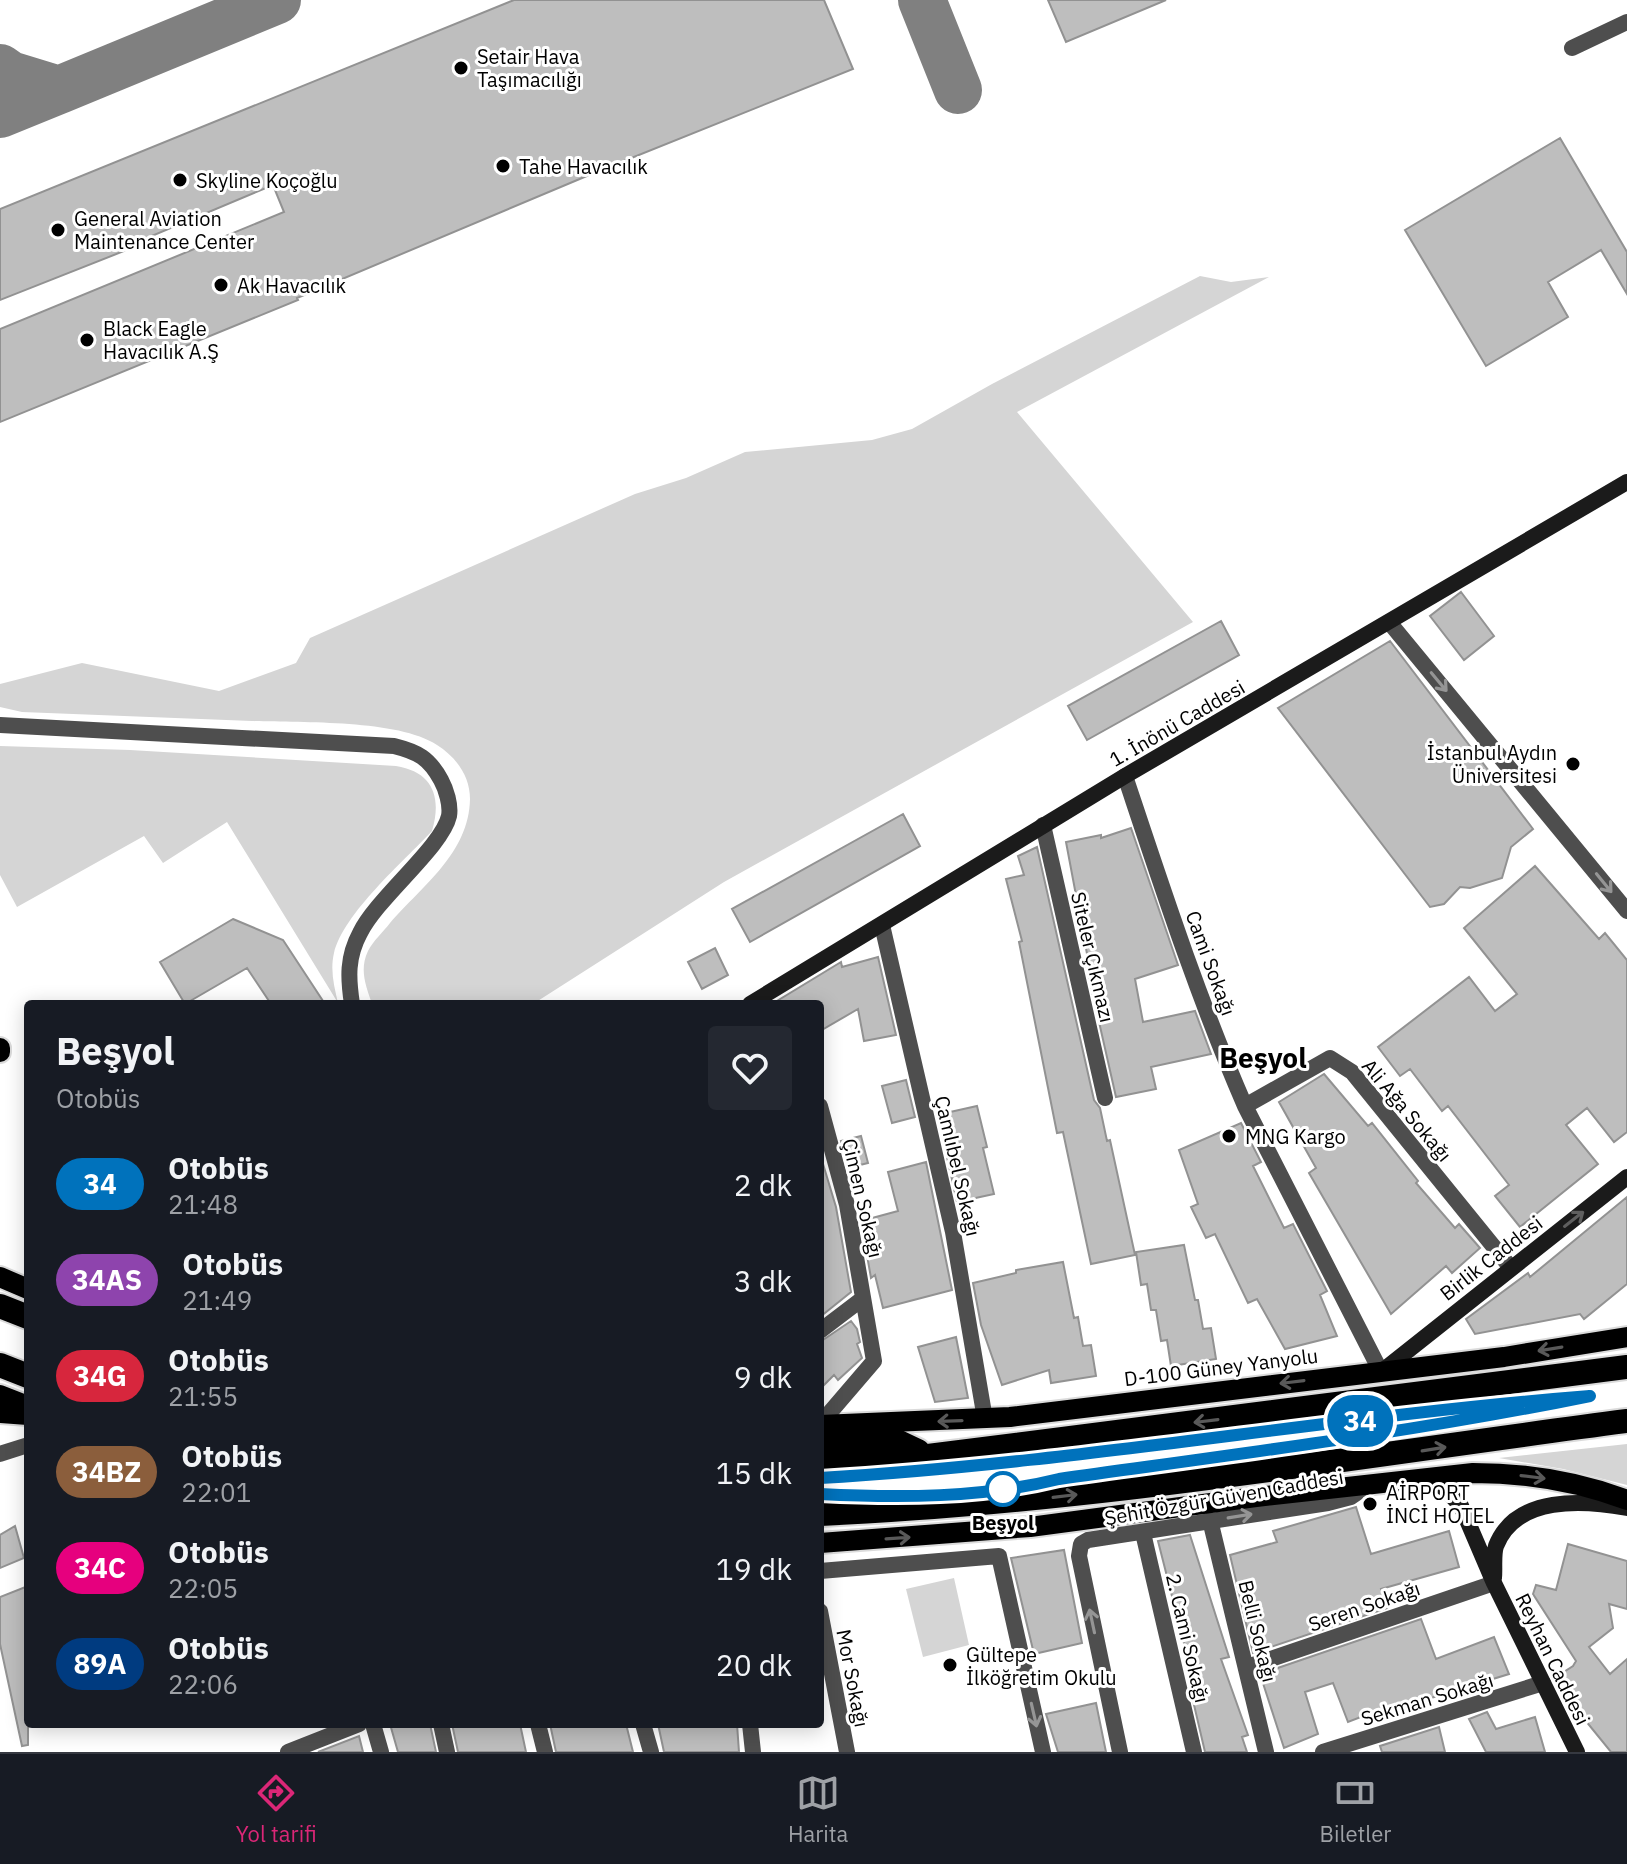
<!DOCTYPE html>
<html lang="tr">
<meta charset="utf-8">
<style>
body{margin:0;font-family:"IBM Plex Sans",sans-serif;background:#242831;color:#f1f3f6;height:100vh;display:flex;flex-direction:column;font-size:30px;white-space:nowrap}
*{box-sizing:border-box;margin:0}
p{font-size:26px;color:#9ea1a6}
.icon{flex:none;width:44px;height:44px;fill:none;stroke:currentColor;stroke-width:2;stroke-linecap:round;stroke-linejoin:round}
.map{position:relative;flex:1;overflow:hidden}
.drawer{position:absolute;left:24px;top:1000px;width:800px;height:728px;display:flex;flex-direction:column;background:#171b24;border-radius:8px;box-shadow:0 4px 20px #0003}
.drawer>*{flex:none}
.badge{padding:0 16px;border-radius:26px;font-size:28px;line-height:52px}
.map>.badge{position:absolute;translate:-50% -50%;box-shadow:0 0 0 4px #fff}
.round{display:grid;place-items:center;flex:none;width:84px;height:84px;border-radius:8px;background:#242831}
.head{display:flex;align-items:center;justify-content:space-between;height:136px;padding:0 32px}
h1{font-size:38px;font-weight:700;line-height:60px}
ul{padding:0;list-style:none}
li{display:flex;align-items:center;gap:24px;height:96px;padding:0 32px}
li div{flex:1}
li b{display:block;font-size:30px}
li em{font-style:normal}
li .badge{min-width:88px;font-weight:700;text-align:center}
.tab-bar{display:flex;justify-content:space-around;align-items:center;height:112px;border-top:2px solid #363941;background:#171b24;font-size:22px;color:#9ea1a6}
.tab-bar a{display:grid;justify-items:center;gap:4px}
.tab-bar .current{color:#db2777}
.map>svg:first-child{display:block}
.green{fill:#d5d5d5}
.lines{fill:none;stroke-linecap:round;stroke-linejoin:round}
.taxiway{stroke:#808080;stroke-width:48}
.building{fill:#bebebe;stroke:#929292;stroke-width:2}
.primary-casing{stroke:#dbdbdb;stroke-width:24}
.highway-casing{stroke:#dbdbdb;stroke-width:28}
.street{stroke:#4e4e4e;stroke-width:16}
.secondary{stroke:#1b1b1b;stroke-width:16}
.primary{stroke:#000;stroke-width:20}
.highway{stroke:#000;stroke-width:24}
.oneway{stroke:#959595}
.oneway2{stroke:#5f5f5f}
.oneway3{stroke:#595959}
.line-casing{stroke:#fff;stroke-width:18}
.line{stroke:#0072bc;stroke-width:12}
.poi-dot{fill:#000;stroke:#fff;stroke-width:3}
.stop-dot{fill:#fff;stroke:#0072bc;stroke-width:4}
.labels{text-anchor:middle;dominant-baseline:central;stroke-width:6;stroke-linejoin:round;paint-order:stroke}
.poi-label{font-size:20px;fill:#000;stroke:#fff;text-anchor:start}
.street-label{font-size:20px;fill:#000;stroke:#fff}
.stop-label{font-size:20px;font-weight:bold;fill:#000;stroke:#fff}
.district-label{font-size:28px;font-weight:bold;fill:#000;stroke:#fff}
</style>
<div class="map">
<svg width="1627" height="1752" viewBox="0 0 1627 1752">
<rect width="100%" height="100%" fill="#fff"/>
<path class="green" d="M1200,276L1231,282L1269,277L1017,412L1193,622L724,882L533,1004H372C366,986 359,970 368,951C373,941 383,932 390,923C423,885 469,853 470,799C470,776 456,757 437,745C397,719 301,723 252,721C175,718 99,715 22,712L0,707V684L82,663L219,691L296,663L310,638L635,494L686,478L745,452L872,440L912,429L992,384Z
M0,746L130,750L396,766C433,772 442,797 432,831C403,862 344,913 334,953C330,970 334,986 338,1003L227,822L163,863L144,836L17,907L0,875Z
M1627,1444V1485L1563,1469L1499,1458Z
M954,1578L969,1645L923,1657L906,1589Z"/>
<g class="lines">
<path class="taxiway" d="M922,0L958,90
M0,68L10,75L59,90L277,0
M0,114L59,90"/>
</g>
<path class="building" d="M514,0H824L853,69L594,173L297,298L298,300L0,422V329L284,212L273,185L123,248L124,251L0,300V209Z
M1048,0H1166L1066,42Z
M1560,138L1627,252V294L1601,250L1548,282L1568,317L1486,366L1405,230Z
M1461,592L1494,636L1464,660L1430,616Z
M1221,621L1239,655L1087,740L1068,706Z
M1390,641L1533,829L1511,847L1502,878L1470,888L1460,887L1444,904L1430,907L1278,708Z
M903,814L920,846L750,942L732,909Z
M1131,828L1178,965L1135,979L1143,1022L1195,1011L1211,1054L1151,1067L1156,1089L1116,1097L1085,960L1088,959L1066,842L1101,835V838Z
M1037,847L1094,1100L1100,1108L1107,1141L1110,1140L1135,1255L1091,1264L1063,1132L1057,1133L1019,942L1022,941L1006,879L1024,875L1018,856Z
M1535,866L1599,939L1605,933L1627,960V1132L1614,1142L1587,1108L1566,1125L1598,1164L1520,1227L1495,1196L1509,1185L1448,1106L1442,1111L1410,1069L1400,1076L1378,1047L1469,977L1495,1011L1517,994L1464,928Z
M233,919L283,940L325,1004H271L247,968L185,1004L160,962Z
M715,948L728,975L702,989L688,962Z
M878,957L896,1035L864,1041L858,1009L820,1031V1004H772L841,962L842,967Z
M1324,1074L1368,1126L1372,1123L1418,1181L1416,1183L1455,1228L1459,1224L1480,1248L1452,1273L1446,1266L1391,1314L1309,1173L1316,1168L1279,1102Z
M906,1080L915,1117L892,1123L882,1086Z
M977,1106L987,1147L983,1148L994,1194L957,1202L947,1157L951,1156L941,1114Z
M1241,1123L1261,1162L1253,1166L1284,1228L1293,1224L1327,1291L1320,1295L1337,1336L1285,1349L1257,1299L1248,1303L1215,1234L1206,1238L1191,1207L1198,1204L1179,1150Z
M861,1136L868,1163L848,1168L841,1141Z
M820,1154L836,1207L851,1292L820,1317Z
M926,1162L952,1290L883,1308L875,1275L871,1278L861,1221L898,1211L888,1172Z
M1627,1197V1284L1584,1319L1580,1314L1475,1334L1466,1319L1528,1273L1530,1277Z
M1184,1245L1195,1300H1198L1203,1329L1211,1328L1216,1359L1171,1366L1167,1340L1161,1341L1156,1310H1151L1147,1284L1141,1285L1136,1252Z
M1063,1262L1074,1318L1078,1317L1083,1346L1091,1345L1096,1376L1051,1383L1049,1370L1002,1385L981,1325L973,1283L1016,1273V1270Z
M851,1321L857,1329L860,1342L857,1344L862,1358L838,1380L834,1375L820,1389V1342Z
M956,1337L968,1398L935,1402L918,1347Z
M1356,1507L1371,1554L1449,1531L1459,1567L1381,1589L1387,1608L1253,1653L1230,1555L1277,1542L1273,1531Z
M15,1526L24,1558L0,1568V1535Z
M1190,1535L1229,1657L1221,1659L1248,1735L1242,1737L1247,1752H1205L1191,1692L1195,1691L1190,1667L1158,1541Z
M1568,1544L1627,1561V1609L1609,1604L1613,1628L1589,1647L1610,1674L1627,1659V1752H1611L1572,1704L1575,1701L1556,1677L1573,1666L1576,1661L1533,1594L1536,1585L1556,1590Z
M1064,1550L1082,1643L1034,1654L1011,1558Z
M28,1586V1745L22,1746L0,1644V1597Z
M1421,1619L1436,1659L1494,1637L1509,1674L1431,1698L1387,1716L1384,1708L1348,1722L1333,1683L1305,1692L1318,1734L1284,1748L1260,1674Z
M1096,1703L1106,1752H1058L1046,1714Z
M1487,1712L1496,1729L1535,1717L1545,1752H1486L1469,1719Z
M390,1724H430L436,1752H398Z
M452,1724H520L526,1752H458Z
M550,1724H626L633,1752H556Z
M658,1724H737L739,1752H664Z
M1439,1727L1445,1752H1382L1380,1746Z
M359,1736L363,1752H318Z"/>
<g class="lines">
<g class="primary-casing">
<path id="primary" d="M0,1048V1052
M0,1277L28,1289
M0,1395L28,1406
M0,1413L28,1415
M820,1425L1010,1417L1504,1357L1627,1337
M820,1543L1030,1527L1256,1497L1473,1473C1526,1473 1577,1481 1627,1500"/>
</g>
<g class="highway-casing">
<path id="highway" d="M0,1306L28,1317
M0,1365L28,1376
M820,1440L899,1442L918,1451
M820,1462L928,1456L1627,1367
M820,1514C1091,1502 1358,1456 1627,1421"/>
</g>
<path class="street" d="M1572,48L1627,22
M1389,622L1627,911
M0,725L394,746C418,752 429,758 441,780C446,789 451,805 449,816C442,847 377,898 360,933C347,957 348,978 352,1004
M1125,776C1162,887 1198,998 1245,1106L1381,1372
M1043,825L1105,1098
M882,925L953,1232L985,1419
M820,1106L847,1205L874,1361L820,1424
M1245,1106L1330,1058L1352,1072L1511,1268
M820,1331L862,1299
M0,1454L28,1445
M1210,1520L1266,1752
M1143,1533L1194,1752
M820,1571L999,1556L1043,1752
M820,1611L847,1752
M1247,1667L1494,1583
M373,1724L381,1752
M441,1724L447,1752
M538,1724L545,1752
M643,1724L651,1752
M750,1724L753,1752
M288,1752L359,1724
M1120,1752L1079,1556L1081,1544L1088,1540L1328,1503L1351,1497L1370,1484
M1323,1752L1543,1683"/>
<path class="secondary" d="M750,1004L1125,776L1627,482
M1381,1372L1627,1177
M1428,1477L1445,1489L1461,1506L1494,1583L1577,1752
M1494,1578C1495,1568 1493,1555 1496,1546C1516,1495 1584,1500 1627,1508"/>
<use href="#primary" class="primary"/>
<use href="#highway" class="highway"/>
</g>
<defs><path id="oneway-shaft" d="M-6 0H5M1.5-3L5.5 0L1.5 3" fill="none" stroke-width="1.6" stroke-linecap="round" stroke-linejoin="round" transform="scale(2)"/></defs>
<g class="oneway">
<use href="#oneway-shaft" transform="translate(1439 682) rotate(50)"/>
<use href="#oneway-shaft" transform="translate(1604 883) rotate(51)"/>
<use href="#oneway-shaft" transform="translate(1240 1516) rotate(-9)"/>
<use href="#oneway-shaft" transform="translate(1092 1621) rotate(-102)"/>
<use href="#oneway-shaft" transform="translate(1034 1715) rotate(77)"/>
</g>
<use class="oneway2" href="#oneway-shaft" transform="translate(1574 1219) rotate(-38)"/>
<g class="oneway3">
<use href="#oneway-shaft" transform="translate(1550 1349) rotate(171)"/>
<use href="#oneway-shaft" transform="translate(1292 1382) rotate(173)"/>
<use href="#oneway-shaft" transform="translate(950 1421) rotate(178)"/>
<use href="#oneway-shaft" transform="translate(1206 1421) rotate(173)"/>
<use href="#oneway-shaft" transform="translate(1434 1449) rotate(-9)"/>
<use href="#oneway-shaft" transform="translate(1533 1477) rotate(7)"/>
<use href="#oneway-shaft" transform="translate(1065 1496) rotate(-7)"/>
<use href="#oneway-shaft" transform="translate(898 1538) rotate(-4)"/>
</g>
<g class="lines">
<g class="line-casing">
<path id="line" d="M820,1478C1078,1463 1333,1416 1590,1396C1414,1432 1237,1454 1059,1479C982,1498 899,1498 820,1494"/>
</g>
<use href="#line" class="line"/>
</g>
<g class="poi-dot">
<circle cx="461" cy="68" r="8"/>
<circle cx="503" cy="166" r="8"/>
<circle cx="180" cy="180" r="8"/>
<circle cx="58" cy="230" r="8"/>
<circle cx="221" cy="285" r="8"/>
<circle cx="87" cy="340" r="8"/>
<circle cx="1573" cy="764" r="8"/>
<circle cx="1229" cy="1136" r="8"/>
<circle cx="1370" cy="1504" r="8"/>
<circle cx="950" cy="1665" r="8"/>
</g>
<circle class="stop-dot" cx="1003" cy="1489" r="16"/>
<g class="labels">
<g class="poi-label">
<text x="477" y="56">Setair Hava<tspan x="477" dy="23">Taşımacılığı</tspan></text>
<text x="519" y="166">Tahe Havacılık</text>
<text x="196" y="180">Skyline Koçoğlu</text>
<text x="74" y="218">General Aviation<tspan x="74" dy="23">Maintenance Center</tspan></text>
<text x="237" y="285">Ak Havacılık</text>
<text x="103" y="328">Black Eagle<tspan x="103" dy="23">Havacılık A.Ş</tspan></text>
<text x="1557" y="752" text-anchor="end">İstanbul Aydın<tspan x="1557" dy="23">Üniversitesi</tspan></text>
<text x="1245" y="1136">MNG Kargo</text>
<text x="1386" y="1492">AİRPORT<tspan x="1386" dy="23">İNCİ HOTEL</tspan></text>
<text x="966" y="1654">Gültepe<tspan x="966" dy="23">İlköğretim Okulu</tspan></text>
</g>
<g class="street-label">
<text transform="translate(1177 723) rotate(-30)">1. İnönü Caddesi</text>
<text transform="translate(1093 957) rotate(77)">Siteler Çıkmazı</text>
<text transform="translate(1211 963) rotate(70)">Cami Sokağı</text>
<text transform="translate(1407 1110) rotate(50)">Ali Ağa Sokağı</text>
<text transform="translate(958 1166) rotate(77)">Çamlıbel Sokağı</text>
<text transform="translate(863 1198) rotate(77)">Çimen Sokağı</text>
<text transform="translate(1491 1258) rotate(-38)">Birlik Caddesi</text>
<text transform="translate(1221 1367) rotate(-7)">D-100 Güney Yanyolu</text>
<text transform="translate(1224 1497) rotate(-10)">Şehit Özgür Güven Caddesi</text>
<text transform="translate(1364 1606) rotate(-19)">Seren Sokağı</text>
<text transform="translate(1258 1631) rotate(76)">Belli Sokağı</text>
<text transform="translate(1188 1638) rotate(77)">2. Cami Sokağı</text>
<text transform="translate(1553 1659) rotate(64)">Reyhan Caddesi</text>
<text transform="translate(853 1678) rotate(79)">Mor Sokağı</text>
<text transform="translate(1427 1699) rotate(-17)">Sekman Sokağı</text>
</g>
<g class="stop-label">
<text x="1003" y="1522">Beşyol</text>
</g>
<g class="district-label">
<text x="1263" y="1057">Beşyol</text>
</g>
</g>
</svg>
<b class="badge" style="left:1360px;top:1421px;background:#0072bc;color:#fff">34</b>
<section class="drawer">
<div class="head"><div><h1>Beşyol</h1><p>Otobüs</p></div><a class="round"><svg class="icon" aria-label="heart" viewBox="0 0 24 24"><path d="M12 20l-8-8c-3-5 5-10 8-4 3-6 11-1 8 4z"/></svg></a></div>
<ul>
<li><span class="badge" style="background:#0072bc;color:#fff">34</span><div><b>Otobüs</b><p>21:48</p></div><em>2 dk</em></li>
<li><span class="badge" style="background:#8e44ad;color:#fff">34AS</span><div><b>Otobüs</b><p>21:49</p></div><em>3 dk</em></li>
<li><span class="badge" style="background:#d7263d;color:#fff">34G</span><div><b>Otobüs</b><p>21:55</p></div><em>9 dk</em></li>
<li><span class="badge" style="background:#8b5e3c;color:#fff">34BZ</span><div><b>Otobüs</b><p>22:01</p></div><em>15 dk</em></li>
<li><span class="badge" style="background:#e6007e;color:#fff">34C</span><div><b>Otobüs</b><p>22:05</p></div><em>19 dk</em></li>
<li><span class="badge" style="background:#003b80;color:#fff">89A</span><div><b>Otobüs</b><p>22:06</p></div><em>20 dk</em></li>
</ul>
</section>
</div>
<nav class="tab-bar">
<a class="current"><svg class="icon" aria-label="directions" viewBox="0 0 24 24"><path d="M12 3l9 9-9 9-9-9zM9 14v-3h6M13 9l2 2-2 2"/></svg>Yol tarifi</a>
<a><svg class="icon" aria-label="map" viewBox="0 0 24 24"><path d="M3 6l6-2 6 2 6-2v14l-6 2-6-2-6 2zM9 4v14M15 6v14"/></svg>Harita</a>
<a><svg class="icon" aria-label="tickets" viewBox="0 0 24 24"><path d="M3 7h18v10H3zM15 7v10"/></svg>Biletler</a>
</nav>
